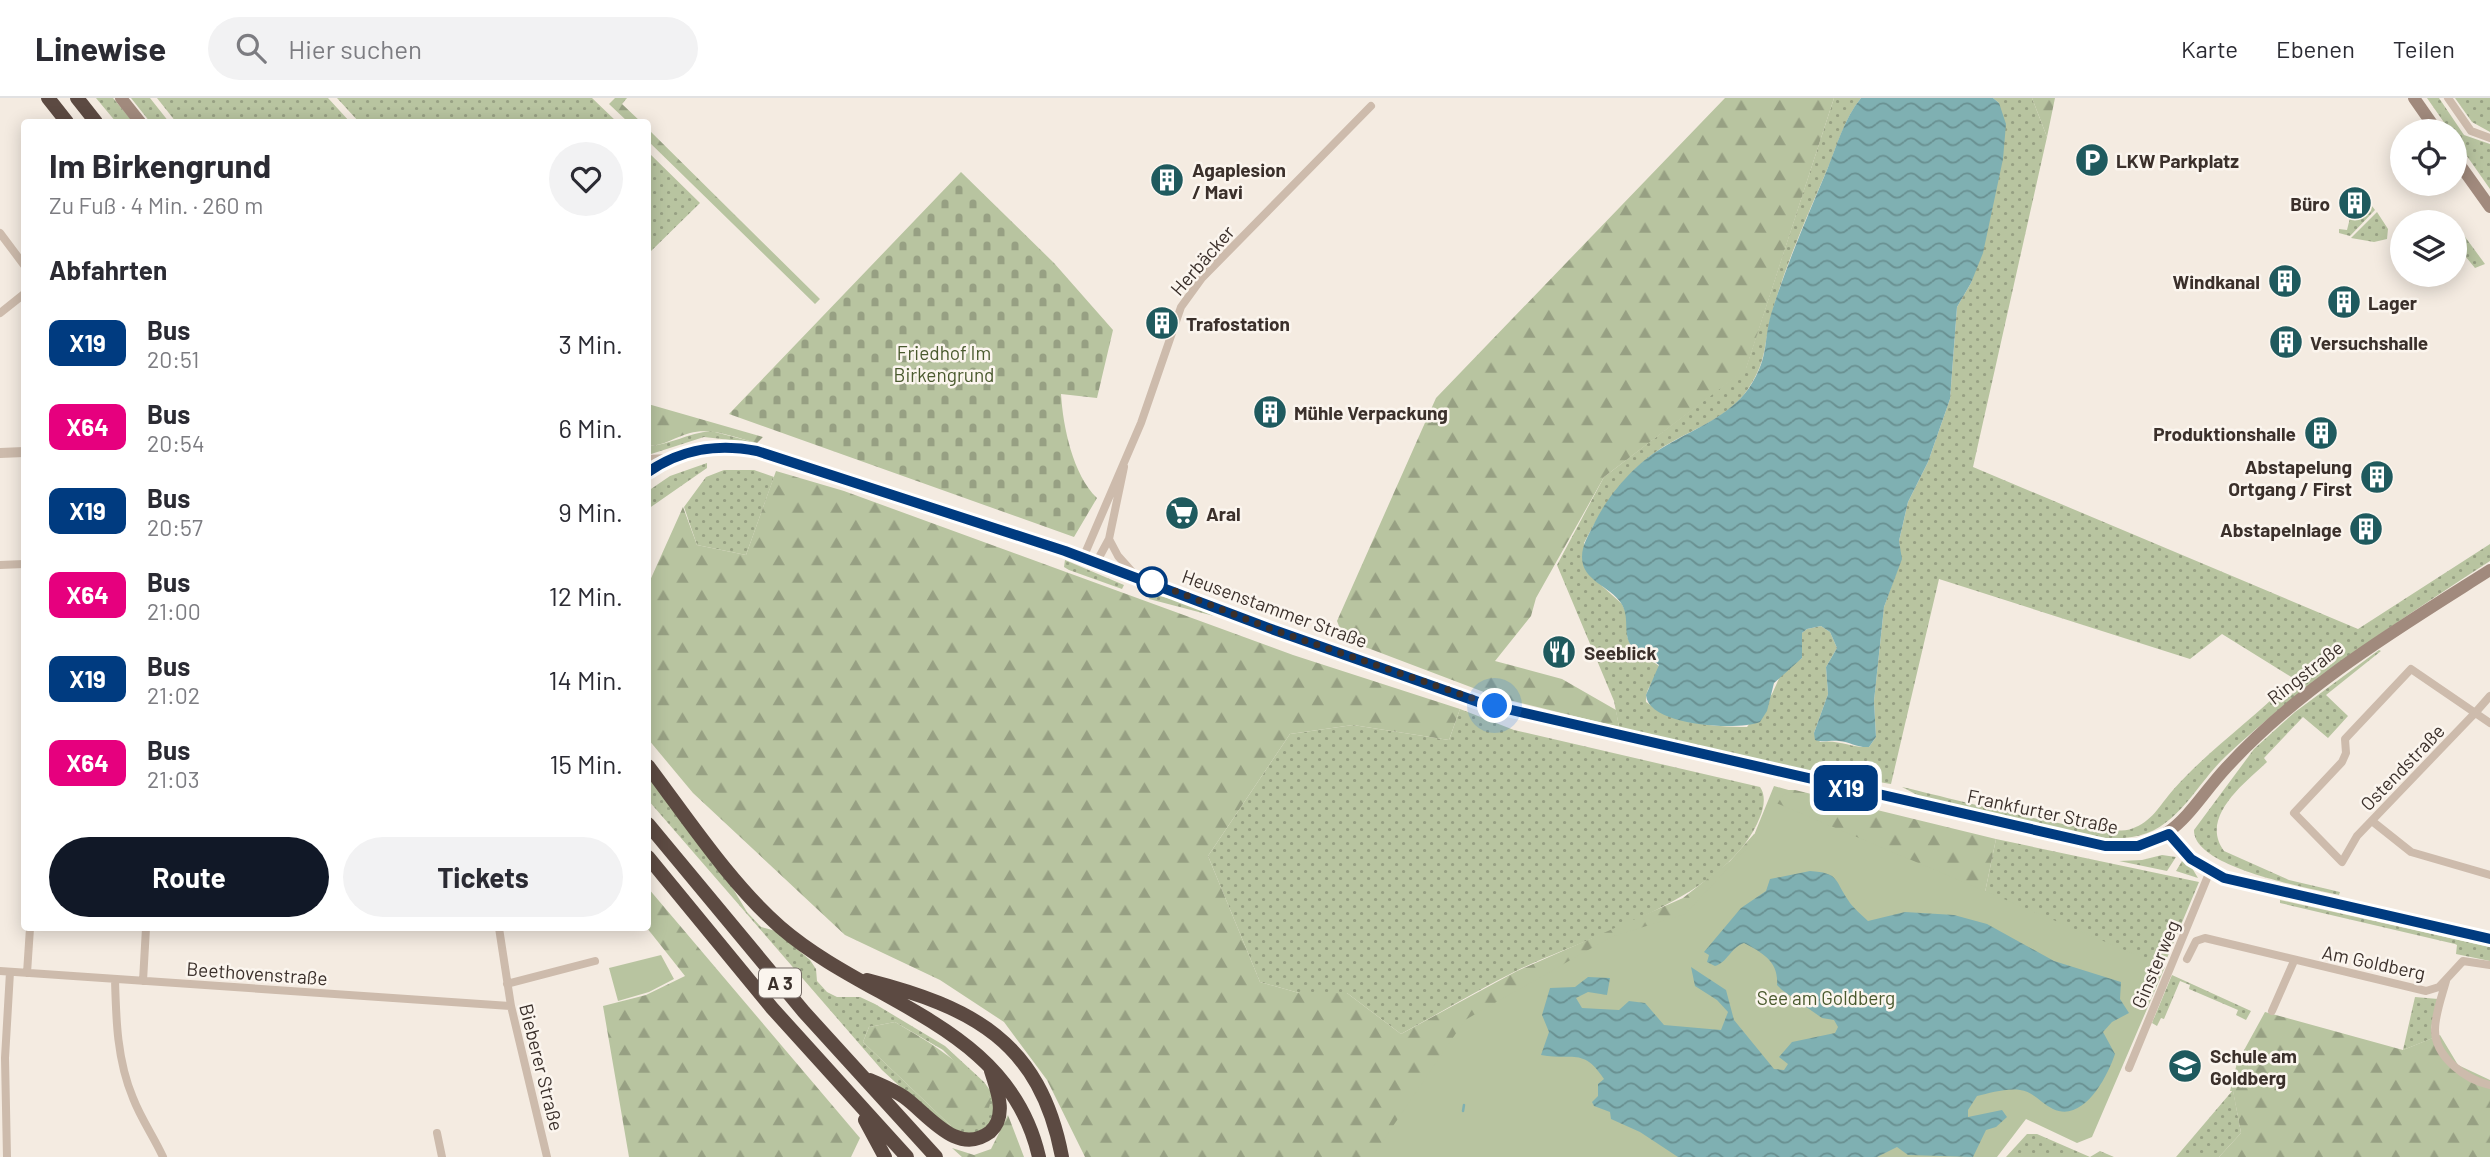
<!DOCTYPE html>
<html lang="de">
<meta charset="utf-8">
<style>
body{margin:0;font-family:Barlow,sans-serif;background:#f2f2f3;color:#2b2b33;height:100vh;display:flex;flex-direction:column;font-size:26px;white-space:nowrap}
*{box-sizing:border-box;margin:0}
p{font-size:23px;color:#7c7c81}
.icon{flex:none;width:38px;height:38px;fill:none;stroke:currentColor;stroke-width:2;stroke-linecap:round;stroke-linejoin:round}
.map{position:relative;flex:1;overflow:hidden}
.side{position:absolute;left:21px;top:21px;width:630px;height:812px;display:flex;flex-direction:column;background:#fff;border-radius:7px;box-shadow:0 4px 18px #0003}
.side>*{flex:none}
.badge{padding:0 14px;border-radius:10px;font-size:24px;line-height:46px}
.tools{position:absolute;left:2390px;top:21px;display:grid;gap:14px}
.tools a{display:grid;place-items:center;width:77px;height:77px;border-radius:50%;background:#fff;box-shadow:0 4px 18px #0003;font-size:35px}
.you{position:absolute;width:35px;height:35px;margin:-18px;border:5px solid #fff;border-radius:50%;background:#1a73e8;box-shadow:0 0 0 10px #1a73e833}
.map>.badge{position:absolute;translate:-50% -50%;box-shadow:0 0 0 4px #fff}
h2{padding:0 28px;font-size:26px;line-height:63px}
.round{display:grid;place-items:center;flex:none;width:74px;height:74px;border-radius:37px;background:#f2f2f3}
.head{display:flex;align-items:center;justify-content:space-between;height:119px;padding:0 28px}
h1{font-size:33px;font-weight:700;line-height:52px}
.action{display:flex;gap:14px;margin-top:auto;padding:14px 28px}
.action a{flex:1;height:80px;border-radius:42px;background:#111827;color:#fff;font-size:28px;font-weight:700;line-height:80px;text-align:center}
.action a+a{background:#f2f2f3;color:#2b2b33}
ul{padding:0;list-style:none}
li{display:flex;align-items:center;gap:21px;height:84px;padding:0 28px}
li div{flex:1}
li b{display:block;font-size:26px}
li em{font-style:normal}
li .badge{min-width:77px;font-weight:700;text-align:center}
header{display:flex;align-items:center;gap:42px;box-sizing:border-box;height:98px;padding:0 35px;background:#fff;border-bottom:2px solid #e1e1e2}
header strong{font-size:33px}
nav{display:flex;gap:38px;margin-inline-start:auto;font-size:24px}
.search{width:490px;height:63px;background:#f2f2f3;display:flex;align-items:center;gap:18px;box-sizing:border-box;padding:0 24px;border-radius:38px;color:#7c7c81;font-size:26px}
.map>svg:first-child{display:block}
.grass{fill:url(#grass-dots);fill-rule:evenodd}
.forest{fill:url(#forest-firs)}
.cemetery{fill:url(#cemetery-stones)}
.park{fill:#b8c4a0}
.water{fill:url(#water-waves)}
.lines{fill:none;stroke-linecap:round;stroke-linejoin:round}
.stream{stroke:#7fb0b2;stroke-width:2.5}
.minor{stroke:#cdbbac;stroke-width:8}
.tertiary{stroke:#cdbbac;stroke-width:10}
.secondary{stroke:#a18a7d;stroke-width:12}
.motorway{stroke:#5c4a42;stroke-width:14}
.line-casing{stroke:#fff;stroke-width:16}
.line{stroke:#003b80;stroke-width:10}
.walk{stroke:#3b302b;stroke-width:7;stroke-dasharray:0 12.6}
.stop-dot{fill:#fff;stroke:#003b80;stroke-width:3.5}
.labels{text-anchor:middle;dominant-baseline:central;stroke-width:5;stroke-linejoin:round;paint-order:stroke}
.shield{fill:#fbf5ee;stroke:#756b66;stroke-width:2}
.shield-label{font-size:18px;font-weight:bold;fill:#3b302b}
.poi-label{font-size:19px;font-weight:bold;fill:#3b302b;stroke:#fbf5ee;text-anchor:start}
.street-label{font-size:19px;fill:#3b302b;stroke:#fbf5ee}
.park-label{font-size:19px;fill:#4a5a2e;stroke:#fbf5ee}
</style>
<header>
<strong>Linewise</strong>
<div class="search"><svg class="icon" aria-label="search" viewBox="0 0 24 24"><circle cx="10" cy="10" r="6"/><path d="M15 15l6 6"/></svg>Hier suchen</div>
<nav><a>Karte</a><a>Ebenen</a><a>Teilen</a></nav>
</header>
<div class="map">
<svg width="2490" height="1059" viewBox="0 0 2490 1059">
<defs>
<pattern id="grass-dots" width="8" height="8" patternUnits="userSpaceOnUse" patternTransform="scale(1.75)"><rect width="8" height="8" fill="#b8c4a0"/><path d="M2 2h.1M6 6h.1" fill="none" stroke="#97a083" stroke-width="1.8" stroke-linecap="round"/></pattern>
<pattern id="forest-firs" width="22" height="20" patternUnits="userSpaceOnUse" patternTransform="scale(1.75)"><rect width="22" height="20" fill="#b8c4a0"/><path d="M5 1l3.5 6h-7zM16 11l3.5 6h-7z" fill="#97a083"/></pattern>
<pattern id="cemetery-stones" width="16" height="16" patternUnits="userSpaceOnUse" patternTransform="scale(1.75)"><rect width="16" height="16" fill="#b8c4a0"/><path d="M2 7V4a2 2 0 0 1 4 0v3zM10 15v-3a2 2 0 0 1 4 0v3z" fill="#97a083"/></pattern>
<pattern id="water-waves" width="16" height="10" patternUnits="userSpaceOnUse" patternTransform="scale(1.75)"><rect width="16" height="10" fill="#7fb0b2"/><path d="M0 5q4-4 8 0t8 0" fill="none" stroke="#699091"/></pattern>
</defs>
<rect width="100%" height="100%" fill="#f4ebe1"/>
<path class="grass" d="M96,0H113L133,24H116Z
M131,0H150L169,24H150Z
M157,0H328L350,24H176Z
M337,0H592L617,24H359Z
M1834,0H1861C1844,21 1837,48 1827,72C1807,118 1787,163 1773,211C1763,243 1769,260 1748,291C1728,321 1689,332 1660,351C1625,374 1603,409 1584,445L1602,488L1622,506L1627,517V538L1631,548L1659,568C1657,582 1645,588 1646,604C1675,625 1711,629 1747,629L1772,596L1781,576L1802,560V535L1807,531L1821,528L1830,534L1837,550L1826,569L1828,596L1814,635L1820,644C1838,641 1852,650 1869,649L1876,639L1874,603L1884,509L1901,461L1899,443L1908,404L1928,364L1950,301L1957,209L1971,185L1996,92L1999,5L1993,0H2032L2047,39L1973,369L2358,531L2490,446V463C2398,523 2307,582 2226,658C2196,686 2177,733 2132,739C2101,744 2069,733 2039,726C2001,718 1963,709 1925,701L1902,689C1943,698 2100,741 2131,731C2152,724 2159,708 2173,692C2209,651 2256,620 2293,580L2222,536L2190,561L1939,481L1891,686L1769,666L1619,629L1614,603L1557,467L1604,379L1746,270Z
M2427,0H2439L2464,37L2490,46V91L2455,41V33H2450Z
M2455,0H2490V34L2472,24Z
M648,54L700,105L648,156Z
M2366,100L2375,112L2350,138L2339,135V131L2347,132L2352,112L2363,114Z
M2377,114L2388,131L2387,141L2374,144L2351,140Z
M2460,132L2485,166L2475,170L2456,147Z
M711,333L757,345L704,339L648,357V348C670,347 688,335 711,333Z
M707,365V370L648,411V393L670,378Z
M724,372H754L774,379L746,457L697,447L684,409L706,379Z
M1065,462L1124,487L1122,491L1069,472L1064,469Z
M1151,496L1180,503L1214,518L1149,501Z
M2379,552L2381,553L2326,597L2348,618L2328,640L2303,619L2264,660L2267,664C2245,685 2199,719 2224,753L2289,782L2340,794L2339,797C2310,790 2193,770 2194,732L2254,651L2295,614Z
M1460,611L1514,632L1760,689C1766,697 1764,710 1760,719C1729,800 1591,837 1518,872C1479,891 1440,915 1401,936L1347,895H1299L1260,884L1208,758L1290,636L1353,627L1449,642Z
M648,679L726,779L747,814L761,829L776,833L810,862L816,871L817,883L827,894L837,899H860L875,906L945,948L984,984L994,998L995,1012L988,1028L972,1037L943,1028L882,972L648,702ZM895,924L943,952L991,1000L951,1028L863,944L869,929Z
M1996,741L2199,784L2162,872L1982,809Z
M2162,757L2176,759L2167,773L2119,763L2142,762Z
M2182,763L2192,770L2198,780L2176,773Z
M2280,802L2490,849V863L2456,856L2457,847L2455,846L2280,805Z
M2172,877L2251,913L2246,922L2236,917L2238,912L2189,891L2190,887L2180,883L2164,921L2161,920L2157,928L2152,925Z
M2415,899L2438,901L2431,930L2433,940L2403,952Z
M2233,992L2241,1035L2219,1059H2176Z
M2027,1036H2037L2090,1059L2100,1053L2114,1059H2006Z"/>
<path class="forest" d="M615,0H627L622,6L641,24H628L609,6Z
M1725,0H1834L1746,271L1604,379L1536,500L1531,518L1495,563L1562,581L1616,612L1619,629L1497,599L1344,541L1337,523L1436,300Z
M2032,0H2055L2047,39Z
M648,31L820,201L815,206L648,43Z
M648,306L763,339L757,345C736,340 712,329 690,335C675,339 664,348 648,348Z
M776,373L844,393L1293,557L1460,611L1449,642L1353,627L1290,636L1208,758L1260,884L1299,895H1347L1401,936L1517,873L1683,800L1730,763L1754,736L1760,738L1779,692H1795L1996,741L1982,809L1518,1059H1085L1047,982L1004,924L940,882L845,837L693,695L648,641V487L683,409L697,447L746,457Z
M648,790L860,1040L851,1059H629L603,908L646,897L685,878L647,830Z
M2265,914L2403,952L2440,937L2458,967L2490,982V1059H2219L2241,1035L2233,993H2230L2237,965Z
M895,924C931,945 966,966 991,1000C986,1028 979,1036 951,1028L863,944L869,929Z
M1008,1017L1024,1059H962L952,1050L974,1057L991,1051Z"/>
<path class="cemetery" d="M961,74L1054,165L1113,232L1097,300L1061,296C1063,329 1073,377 1097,400L1074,439L729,316Z"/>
<path class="park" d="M1774,688L1792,693L1777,701L1776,705L2165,869L2092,1039L2077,1045L2026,1021L1997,1059H1372L1465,922L1611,839L1685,816L1750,747Z
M661,857L674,881L649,894L618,903L609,870Z"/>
<path class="water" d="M1861,0H1993L1999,5L2006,26L2003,61L1983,155L1971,185L1957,209L1950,301L1928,364L1908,404L1899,443L1902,461L1884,509L1874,603L1876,639L1869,649C1858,650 1850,644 1839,643C1830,642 1823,645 1815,642L1814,635L1828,596L1826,569L1837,550L1830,534L1821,528L1807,531L1802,535V560L1774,585L1767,613L1760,624C1737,633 1648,628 1646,597L1659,567C1650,558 1636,558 1630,546C1623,533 1630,519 1621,505C1610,488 1582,483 1582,459C1582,446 1590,435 1595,424C1609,396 1635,366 1662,350C1691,332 1729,319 1749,290C1771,257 1762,242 1773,210C1788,163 1808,117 1827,72C1837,47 1844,21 1861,0Z
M1810,773C1839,775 1834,781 1848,802C1853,810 1861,816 1868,823L1905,814L1954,817L1987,826L2054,863L2121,884L2120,901L2129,915L2112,924L2103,934L2115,956C2107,980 2083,1025 2053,1011C2041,1005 2034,994 2020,992C2006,990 1990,995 1977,998L1968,1012V1019L2002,1012L2007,1019L1996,1029L1986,1032L1973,1059L1908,1057L1897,1049L1877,1059H1678L1640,1034L1611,1021L1610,1014L1594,1008L1592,1004L1598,998V986L1604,981C1583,949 1573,963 1541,957L1549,934L1542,917L1550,890L1575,889L1588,879L1610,880L1607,897L1588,894L1576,900L1582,910L1619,912L1629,903L1645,905L1664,927L1721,932L1728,914L1717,902L1695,888L1691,869L1726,892L1734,922L1774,971L1784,972L1788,966L1779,959L1792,944L1835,935L1838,929L1834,922L1822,920L1782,892L1777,887C1779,864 1763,855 1744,845C1730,850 1728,864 1715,868L1707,864L1709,857L1704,854L1741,810L1766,793L1770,781Z"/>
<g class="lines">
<path class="stream" d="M1463,1013L1464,1007"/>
<path class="minor" d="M2448,0L2471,33L2490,40
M0,135L24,167
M0,215L24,196
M1109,441L1118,458L1135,477
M1083,460L1141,325L1181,209L1202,180L1371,8
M1096,465L1109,441L1124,369
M0,467L24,466
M2490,598L2475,615L2357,738L2342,764L2294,715L2342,664L2346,655L2345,641L2411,571L2490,625
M2372,723L2411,754L2490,777
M499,830L511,908L547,1059
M2187,861L2196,843L2205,840L2426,893L2439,889L2463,863L2490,867
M0,873L511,908
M27,875L30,830
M115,881C116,921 117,962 133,1000C141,1021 154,1039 163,1059
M143,883L146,830
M2446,883C2442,898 2435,916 2435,932C2435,959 2466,982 2490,987
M507,886L595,863
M2272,913L2294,863
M2129,970L2210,773
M437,1035L442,1059
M7,1059L5,960L10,874"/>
<path class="tertiary" d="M0,355L24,354
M648,362L667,361
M2169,736L2191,761L2224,780L2490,841"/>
<path class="secondary" d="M121,0L140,24
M2414,0L2437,33
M2455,60L2490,109
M648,374C682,352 717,345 757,353L1065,453L1274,532L1481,605L2115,749C2175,750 2190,709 2226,670C2301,588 2397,531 2490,472"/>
<path class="motorway" d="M48,0L67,24
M77,0L96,24
M648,668C688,721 730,785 780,829C870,907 1009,927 1039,1059
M648,726L804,914L936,1059
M648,759L772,910L907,1059
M867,882C972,909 1040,943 1062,1059
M870,982C881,987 894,992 904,999C928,1016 957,1059 990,1034C1008,1018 997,992 991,973
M865,1022L885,1059"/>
</g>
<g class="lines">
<g class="line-casing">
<path id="line" d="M648,374C682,351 717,345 757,353L1065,453L1274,532L1481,605L2105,748H2138L2169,736L2191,761L2224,780L2490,841"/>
</g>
<use href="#line" class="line"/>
<path class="walk" d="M1152,484L1274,532L1495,608"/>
</g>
<defs>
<g id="parking-disc" transform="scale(1.75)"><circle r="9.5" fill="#1f5a5e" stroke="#fbf5ee"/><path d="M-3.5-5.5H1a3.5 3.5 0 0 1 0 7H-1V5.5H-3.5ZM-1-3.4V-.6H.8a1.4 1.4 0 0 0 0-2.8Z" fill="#fff"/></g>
<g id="building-disc" transform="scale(1.75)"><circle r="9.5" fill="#1f5a5e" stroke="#fbf5ee"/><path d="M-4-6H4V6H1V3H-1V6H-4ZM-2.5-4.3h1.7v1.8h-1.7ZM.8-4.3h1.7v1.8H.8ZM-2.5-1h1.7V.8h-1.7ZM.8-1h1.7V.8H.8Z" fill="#fff"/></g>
<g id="supermarket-disc" transform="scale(1.75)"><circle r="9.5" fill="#1f5a5e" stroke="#fbf5ee"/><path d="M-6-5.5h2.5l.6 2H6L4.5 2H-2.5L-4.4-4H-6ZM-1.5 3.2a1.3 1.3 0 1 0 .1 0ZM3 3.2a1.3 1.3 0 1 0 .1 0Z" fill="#fff"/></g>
<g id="restaurant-disc" transform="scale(1.75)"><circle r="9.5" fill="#1f5a5e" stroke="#fbf5ee"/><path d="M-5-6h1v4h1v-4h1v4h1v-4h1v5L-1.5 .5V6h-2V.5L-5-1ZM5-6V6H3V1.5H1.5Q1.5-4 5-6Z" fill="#fff"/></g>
<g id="school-disc" transform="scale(1.75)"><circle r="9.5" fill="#1f5a5e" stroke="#fbf5ee"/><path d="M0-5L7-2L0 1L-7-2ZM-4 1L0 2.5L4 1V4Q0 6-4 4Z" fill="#fff"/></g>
</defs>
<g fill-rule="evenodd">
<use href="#parking-disc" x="2092" y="62"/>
<use href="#building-disc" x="1167" y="82"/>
<use href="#building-disc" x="2355" y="105"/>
<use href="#building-disc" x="2285" y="183"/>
<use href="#building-disc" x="2344" y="204"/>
<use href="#building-disc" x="1162" y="225"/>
<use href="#building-disc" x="2286" y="244"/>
<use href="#building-disc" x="1270" y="314"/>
<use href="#building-disc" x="2321" y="335"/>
<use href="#building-disc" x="2377" y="379"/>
<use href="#supermarket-disc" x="1182" y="415"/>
<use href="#building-disc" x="2366" y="431"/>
<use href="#restaurant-disc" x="1559" y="554"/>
<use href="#school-disc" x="2185" y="968"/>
</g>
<circle class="stop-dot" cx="1152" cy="484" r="14"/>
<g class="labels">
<rect class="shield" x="759" y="870.5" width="42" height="29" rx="5"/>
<g class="shield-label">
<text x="780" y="885">A 3</text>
</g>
<g class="poi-label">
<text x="2116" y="62">LKW Parkplatz</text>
<text x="1192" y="71">Agaplesion<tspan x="1192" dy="22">/ Mavi</tspan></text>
<text x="2330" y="105" text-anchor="end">Büro</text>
<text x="2260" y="183" text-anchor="end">Windkanal</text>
<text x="2368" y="204">Lager</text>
<text x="1186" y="225">Trafostation</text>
<text x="2310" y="244">Versuchshalle</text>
<text x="1294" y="314">Mühle Verpackung</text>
<text x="2296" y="335" text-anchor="end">Produktionshalle</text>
<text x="2352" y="368" text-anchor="end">Abstapelung<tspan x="2352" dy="22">Ortgang / First</tspan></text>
<text x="1206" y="415">Aral</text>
<text x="2342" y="431" text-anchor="end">Abstapelnlage</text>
<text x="1584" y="554">Seeblick</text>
<text x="2210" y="957">Schule am<tspan x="2210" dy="22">Goldberg</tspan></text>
</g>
<g class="street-label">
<text transform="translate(1202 162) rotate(-49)">Herbäcker</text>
<text transform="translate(1275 510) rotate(20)">Heusenstammer Straße</text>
<text transform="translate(2305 574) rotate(-38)">Ringstraße</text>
<text transform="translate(2402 669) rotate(-46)">Ostendstraße</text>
<text transform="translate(2043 713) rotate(12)">Frankfurter Straße</text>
<text transform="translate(2374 864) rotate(12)">Am Goldberg</text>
<text transform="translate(2155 866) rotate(-67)">Ginsterweg</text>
<text transform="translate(257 875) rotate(4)">Beethovenstraße</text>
<text transform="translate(542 969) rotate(76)">Bieberer Straße</text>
</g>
<g class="park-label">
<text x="944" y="254">Friedhof Im<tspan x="944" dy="22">Birkengrund</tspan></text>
<text x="1826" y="899">See am Goldberg</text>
</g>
</g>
</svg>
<div class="tools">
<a><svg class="icon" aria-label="locate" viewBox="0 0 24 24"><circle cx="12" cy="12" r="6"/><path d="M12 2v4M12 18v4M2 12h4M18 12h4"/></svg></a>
<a><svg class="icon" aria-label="layers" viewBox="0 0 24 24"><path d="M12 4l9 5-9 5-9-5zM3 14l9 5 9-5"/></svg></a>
</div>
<div class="you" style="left:1495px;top:608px"></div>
<b class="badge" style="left:1846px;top:690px;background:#003b80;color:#fff">X19</b>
<section class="side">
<div class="head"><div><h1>Im Birkengrund</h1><p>Zu Fuß · 4 Min. · 260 m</p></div><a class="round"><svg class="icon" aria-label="heart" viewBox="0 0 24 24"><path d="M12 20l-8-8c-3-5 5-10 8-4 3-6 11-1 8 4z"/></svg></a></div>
<h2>Abfahrten</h2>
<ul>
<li><span class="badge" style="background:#003b80;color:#fff">X19</span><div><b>Bus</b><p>20:51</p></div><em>3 Min.</em></li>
<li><span class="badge" style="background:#e6007e;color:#fff">X64</span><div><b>Bus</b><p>20:54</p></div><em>6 Min.</em></li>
<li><span class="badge" style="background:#003b80;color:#fff">X19</span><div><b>Bus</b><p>20:57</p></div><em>9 Min.</em></li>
<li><span class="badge" style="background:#e6007e;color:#fff">X64</span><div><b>Bus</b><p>21:00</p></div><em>12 Min.</em></li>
<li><span class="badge" style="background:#003b80;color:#fff">X19</span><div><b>Bus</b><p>21:02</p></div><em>14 Min.</em></li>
<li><span class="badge" style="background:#e6007e;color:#fff">X64</span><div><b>Bus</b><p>21:03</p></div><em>15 Min.</em></li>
</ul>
<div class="action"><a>Route</a><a>Tickets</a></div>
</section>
</div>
